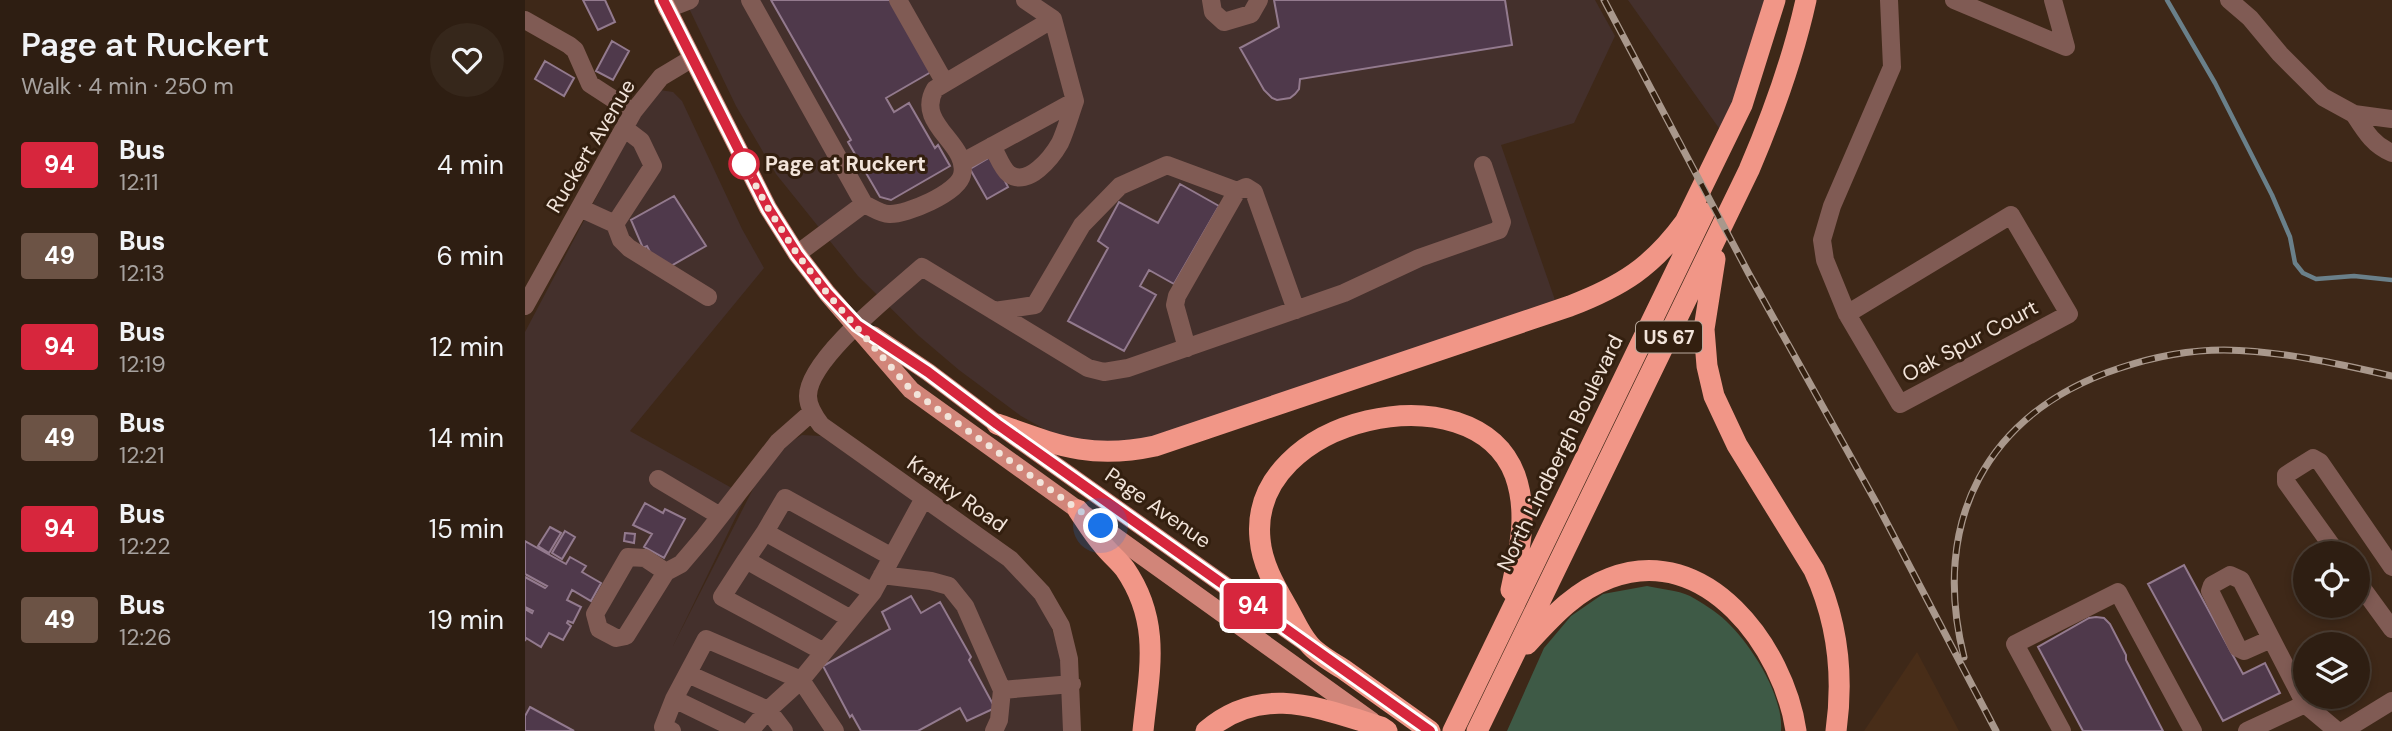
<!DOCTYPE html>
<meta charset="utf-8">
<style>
body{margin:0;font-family:"DM Sans",sans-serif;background:#36271b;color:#f1f3f6;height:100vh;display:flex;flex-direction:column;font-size:26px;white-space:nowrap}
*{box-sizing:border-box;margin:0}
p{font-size:23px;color:#a7a29f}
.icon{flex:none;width:38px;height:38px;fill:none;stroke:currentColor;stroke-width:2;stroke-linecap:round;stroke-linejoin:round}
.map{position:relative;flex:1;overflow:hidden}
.side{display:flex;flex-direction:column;background:#2e1e12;width:525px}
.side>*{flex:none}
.badge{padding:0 14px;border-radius:5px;font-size:24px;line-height:46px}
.tools{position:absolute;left:1768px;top:541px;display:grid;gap:14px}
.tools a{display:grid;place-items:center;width:77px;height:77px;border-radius:50%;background:#2e1e12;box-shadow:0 4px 10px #0003,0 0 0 2px #493c32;font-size:35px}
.you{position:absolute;width:35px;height:35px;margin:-18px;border:5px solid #fff;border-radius:50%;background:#1a73e8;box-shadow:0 0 0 10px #1a73e833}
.map>.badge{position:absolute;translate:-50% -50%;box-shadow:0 0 0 4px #fff}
.round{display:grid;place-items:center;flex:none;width:74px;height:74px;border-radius:37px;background:#36271b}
.head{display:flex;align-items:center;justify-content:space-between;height:119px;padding:0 21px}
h1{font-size:33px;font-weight:600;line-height:52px}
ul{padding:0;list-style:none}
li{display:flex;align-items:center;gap:21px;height:91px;padding:0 21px}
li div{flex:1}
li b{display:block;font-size:26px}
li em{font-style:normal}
li .badge{min-width:77px;font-weight:700;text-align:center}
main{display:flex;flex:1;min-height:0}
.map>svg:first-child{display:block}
.commercial{fill:#44302c}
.built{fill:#482d18}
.green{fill:#3e5a46}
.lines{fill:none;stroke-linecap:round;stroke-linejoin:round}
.stream{stroke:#6a808a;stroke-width:4.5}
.building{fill:#4f394b;stroke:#937a8e;stroke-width:2}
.minor{stroke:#805b54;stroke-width:18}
.major{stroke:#d18579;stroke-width:18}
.highway{stroke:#f19687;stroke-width:21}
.rail-casing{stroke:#a9988c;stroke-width:7}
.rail{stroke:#331f0f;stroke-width:4.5;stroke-dasharray:13;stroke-linecap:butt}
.line-casing{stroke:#fff;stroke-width:16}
.line{stroke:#d7263d;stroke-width:10}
.walk{stroke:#f2e4da;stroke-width:7;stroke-dasharray:0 12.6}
.stop-dot{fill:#fff;stroke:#d7263d;stroke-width:3.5}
.labels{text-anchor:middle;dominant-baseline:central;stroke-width:6;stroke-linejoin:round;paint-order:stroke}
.shield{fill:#331f0f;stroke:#b9a99d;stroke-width:2}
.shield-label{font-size:19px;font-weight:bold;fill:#f2e4da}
.street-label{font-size:21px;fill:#f2e4da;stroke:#331f0f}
.stop-label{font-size:21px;font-weight:bold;fill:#f2e4da;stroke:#331f0f;text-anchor:start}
</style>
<main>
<section class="side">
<div class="head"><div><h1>Page at Ruckert</h1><p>Walk · 4 min · 250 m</p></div><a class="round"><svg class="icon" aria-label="heart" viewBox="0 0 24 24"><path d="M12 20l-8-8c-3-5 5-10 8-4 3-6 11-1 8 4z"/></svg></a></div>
<ul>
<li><span class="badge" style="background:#d7263d;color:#fff">94</span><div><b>Bus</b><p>12:11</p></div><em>4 min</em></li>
<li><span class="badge" style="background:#6c5345;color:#fff">49</span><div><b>Bus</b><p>12:13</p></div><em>6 min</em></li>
<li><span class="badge" style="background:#d7263d;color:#fff">94</span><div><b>Bus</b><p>12:19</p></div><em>12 min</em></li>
<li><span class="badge" style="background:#6c5345;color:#fff">49</span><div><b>Bus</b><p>12:21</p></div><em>14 min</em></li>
<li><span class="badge" style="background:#d7263d;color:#fff">94</span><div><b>Bus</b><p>12:22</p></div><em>15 min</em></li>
<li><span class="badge" style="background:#6c5345;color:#fff">49</span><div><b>Bus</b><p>12:26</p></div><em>19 min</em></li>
</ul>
</section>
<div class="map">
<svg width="1867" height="731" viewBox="0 0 1867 731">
<rect width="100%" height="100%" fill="#3e2818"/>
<path class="commercial" d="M160,0H1070L1090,36L1049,123L976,145L1030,300L644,433L600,444L537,439L496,416L434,370L394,336L333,276L251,174L211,106Z
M1103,0H1244L1222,72L1196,131Z
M135,90L148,92L157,101L217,229L239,268L105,431L221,496L147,648L230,485L260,445L277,435L296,436L473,559L507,593L525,623L537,661L540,731H0V332L119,107Z"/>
<path class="built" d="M1392,652L1434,731H1339Z"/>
<path class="green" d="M1122,586C1135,589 1152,590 1165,596C1176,602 1192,612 1201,621C1226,644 1259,696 1256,731H982L1019,648L1046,616L1078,594Z"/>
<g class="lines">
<path class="stream" d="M1642,0L1690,83L1747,195L1765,237L1770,263L1778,273L1791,279L1829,276L1867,280"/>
</g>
<path class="building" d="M58,0H80L90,22L73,30Z
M246,0H365L406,72L361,98L369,112L384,103L410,148L413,145L425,166L366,200L355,197L323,142L326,140Z
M749,0H980L987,45L775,79L774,89L770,94L765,98L752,100L747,98L739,90L715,48L754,27Z
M87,41L104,51L88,80L71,71Z
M20,61L49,78L39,96L10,79Z
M467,156L483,187L462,199L445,169Z
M655,184L694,206L649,284L624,270L615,286L631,295L599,351L543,321L583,248L573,241L594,202L633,223Z
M149,196L181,246L144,267L127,256L122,246L118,248L106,220Z
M120,503L138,513L140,509L160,519L139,558L119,547L127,534L108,525Z
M25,527L36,533L24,553L13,546Z
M40,531L50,537L37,559L27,553Z
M100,533L110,534L109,543L99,541Z
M0,541L41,564L45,557L61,566L57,572L76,583L66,601L47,590L42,600L56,607L48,623L43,621L42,623L46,626L38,640L24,633L16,647L1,638L0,641V609L7,613L8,611L0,607V577L20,588L22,586L0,574Z
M1659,565L1718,674L1740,663L1755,693L1698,721L1623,584Z
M386,596L396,613L415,602L446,657L444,660L470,708L442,721L435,708L393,731H336L327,715L325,717L298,666L365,629L357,612Z
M1571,617L1579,618L1585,624L1601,655V660L1638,731H1558L1513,647L1564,618Z
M5,707L49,731H0V716Z"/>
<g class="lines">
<path class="minor" d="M225,0L339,204L272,254
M373,0L420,83
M500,0L528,19
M686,0L688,12L699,22L726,14L734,0
M1429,0L1541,47L1528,0
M1704,0L1725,18L1755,54L1798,97L1829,114L1867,119
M142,9L165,0
M0,20L44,45L50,50L65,84L108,112
M1829,114C1840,131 1848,145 1867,153
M467,146C472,154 477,169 484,174C503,188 527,157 535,143C541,130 545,115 550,101
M339,204C346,207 356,214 364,214C381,215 433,193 437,175C445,144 389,124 410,89L528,19L550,101L438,162
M55,208L90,224L96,240L104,248L183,297
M90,224L128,166L116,141L99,128
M0,306L108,112L136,77L166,59
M469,311L510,305L557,225L595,186L642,165L712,191
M1322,314L1486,215L1544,314L1375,404L1322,314L1300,260L1297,240L1307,206L1367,67L1364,0
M662,348L650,305L652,296L712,191L721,187L729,192L771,310
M133,479L195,516
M1812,553L1761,482V475L1788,458L1795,462L1867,567
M221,560L240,532
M141,572L120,558L103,557L70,614L74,629L91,638L101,636L141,572L156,564L179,537L253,442L287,412
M357,575L406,581L424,586L440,606L477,690L474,720L469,731
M1832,581L1867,629
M348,592L240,532L260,498L367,557
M1746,639L1719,651L1713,648L1685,591L1687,585L1705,575L1716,580L1780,704L1812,731
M299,652L197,597L221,560L326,619
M163,674L243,710L259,731
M477,690L547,684
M149,699L215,731
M147,731L138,727L149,699L181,639L276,680L310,731
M225,731L243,710L276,680L348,592L399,498
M547,731L544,659L536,626L517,593L485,559L296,425C290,417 283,407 283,396C283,359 369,292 397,267L563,368L579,372L603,368L819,293L894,258L974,230L977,222L958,165
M1537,731L1490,644L1593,592L1668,731
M1722,731L1780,704
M1818,731L1867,701"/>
<path class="major" d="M138,0L243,208L272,254L302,293L386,390L847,721
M348,335L403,372L472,424L781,643"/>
<path class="highway" d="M1190,259L1179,329L1182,366L1189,396L1212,445L1289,570C1313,622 1319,674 1311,731
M472,424C532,445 565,460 630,446L1045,306C1097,286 1127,267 1160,222L1217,105L1250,0
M553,510C561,522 569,535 578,545C585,554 593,560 600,569C637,623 624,672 618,731
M1002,644C1027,617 1050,591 1085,578C1181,541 1259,648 1271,731
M681,731C737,683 794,708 856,727L862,731
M905,731C876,710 847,690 818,669C807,662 792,654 784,644C775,634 769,619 762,607C750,586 737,564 735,539C723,417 949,367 990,475C1004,514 994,552 986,590
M928,731L1179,213
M952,731L1224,170C1248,114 1268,59 1281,0"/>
<g class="rail-casing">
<path id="rail" d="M1079,0L1224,274L1352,504L1471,731
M1439,657C1405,522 1461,412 1595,368C1628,357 1663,350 1699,350C1756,351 1811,363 1867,376"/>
</g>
<use href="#rail" class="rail"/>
</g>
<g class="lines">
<g class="line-casing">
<path id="line" d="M138,0L243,208L272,254L302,293L332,325L403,372L472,424L905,731"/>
</g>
<use href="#line" class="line"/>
<path class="walk" d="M219,164L243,208L272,254L302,293L386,390L576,526"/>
</g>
<circle class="stop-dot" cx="219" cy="164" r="14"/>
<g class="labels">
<rect class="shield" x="1111" y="321.5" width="66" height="31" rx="5"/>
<g class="shield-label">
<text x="1144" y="337">US 67</text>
</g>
<g class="street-label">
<text transform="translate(66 146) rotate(-59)">Ruckert Avenue</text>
<text transform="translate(1445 341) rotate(-28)">Oak Spur Court</text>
<text transform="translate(1035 453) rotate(-64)">North Lindbergh Boulevard</text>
<text transform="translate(432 494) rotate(35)">Kratky Road</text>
<text transform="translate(633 508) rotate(35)">Page Avenue</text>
</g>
<g class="stop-label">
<text x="240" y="164">Page at Ruckert</text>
</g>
</g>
</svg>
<div class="tools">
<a><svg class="icon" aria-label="locate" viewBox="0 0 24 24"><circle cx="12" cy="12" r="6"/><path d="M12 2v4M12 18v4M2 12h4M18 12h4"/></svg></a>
<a><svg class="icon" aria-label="layers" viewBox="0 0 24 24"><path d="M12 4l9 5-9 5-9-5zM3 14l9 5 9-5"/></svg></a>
</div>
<div class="you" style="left:576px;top:526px"></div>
<b class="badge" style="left:728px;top:606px;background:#d7263d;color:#fff">94</b>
</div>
</main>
